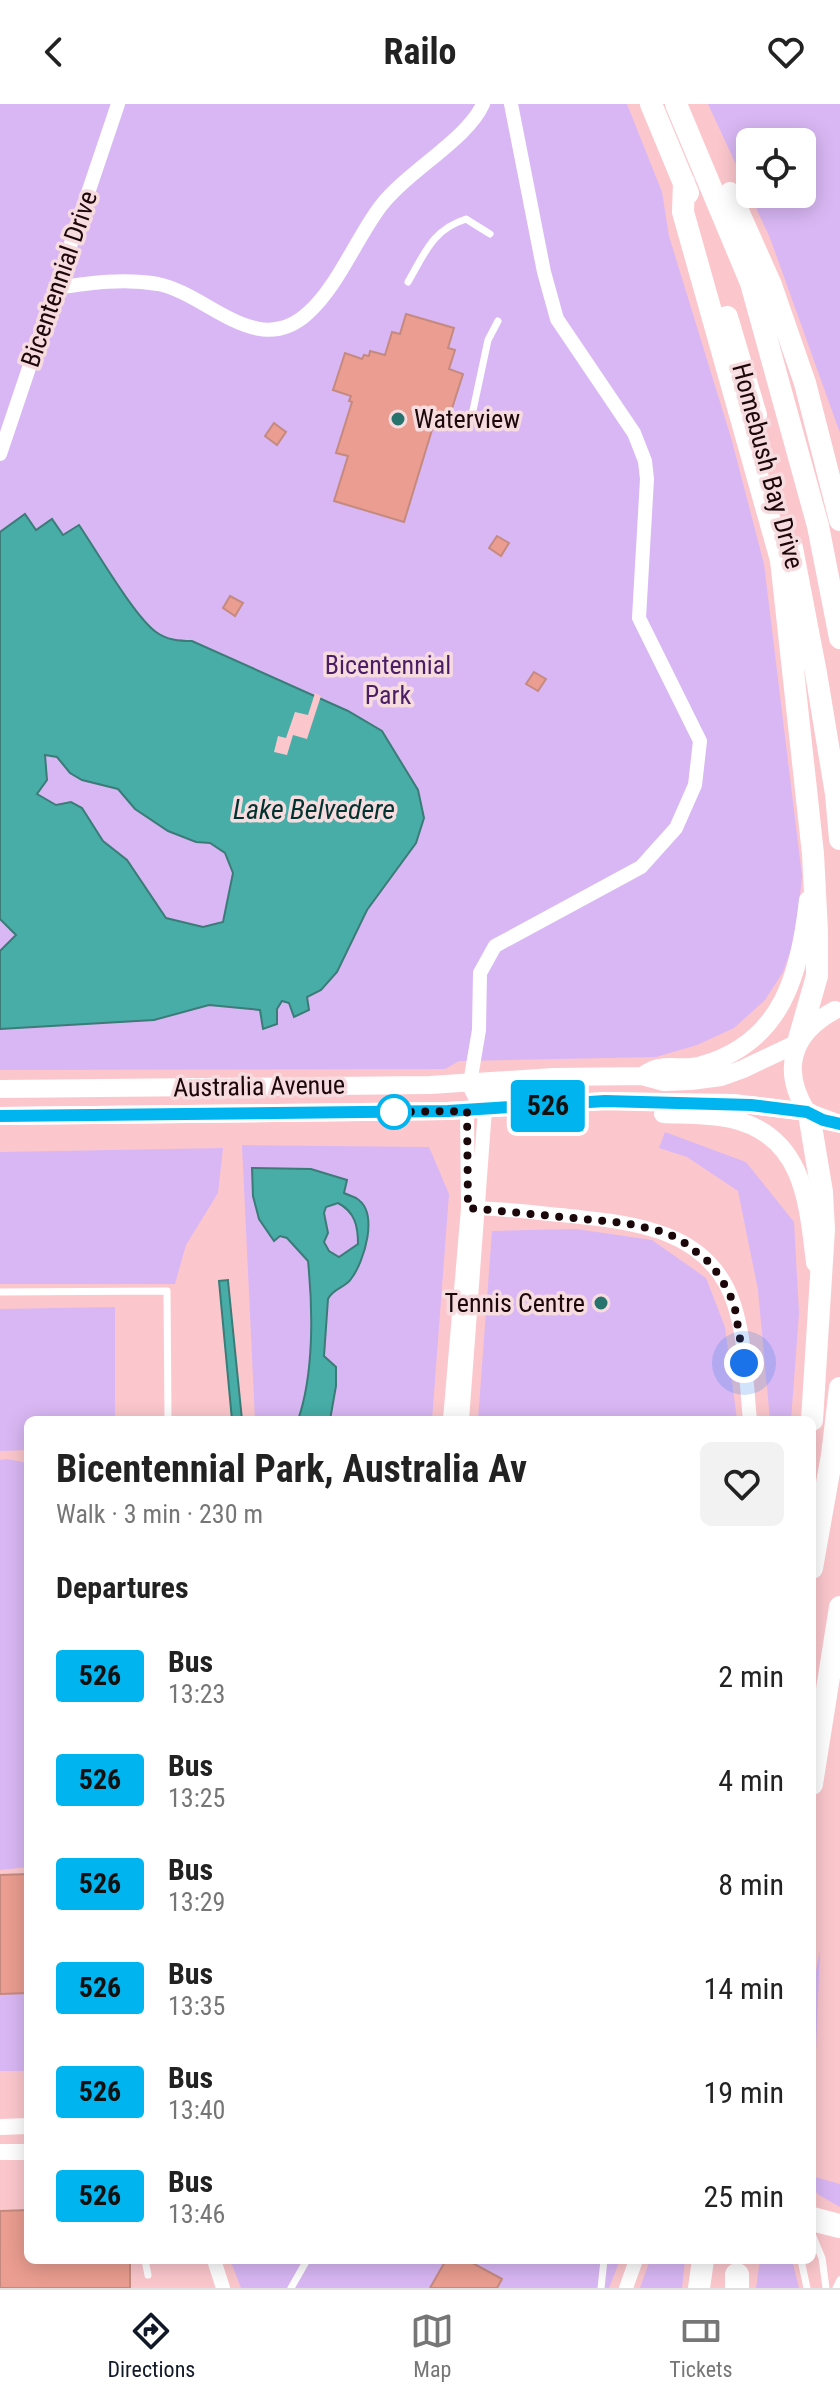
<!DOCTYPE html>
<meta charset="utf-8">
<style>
body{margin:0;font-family:"Roboto Condensed",sans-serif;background:#f2f2f2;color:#222;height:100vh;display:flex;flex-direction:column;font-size:30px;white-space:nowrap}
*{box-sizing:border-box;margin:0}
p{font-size:26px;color:#767676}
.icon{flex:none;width:44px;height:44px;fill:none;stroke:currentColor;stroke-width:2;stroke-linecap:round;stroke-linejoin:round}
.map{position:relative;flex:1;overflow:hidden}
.side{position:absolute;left:24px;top:1312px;width:792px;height:848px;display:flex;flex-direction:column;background:#fff;border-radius:12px;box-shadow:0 4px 20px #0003}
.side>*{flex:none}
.badge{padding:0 16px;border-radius:6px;font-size:28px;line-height:52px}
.tools{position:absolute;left:736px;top:24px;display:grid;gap:16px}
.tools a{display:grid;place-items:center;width:80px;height:80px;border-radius:12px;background:#fff;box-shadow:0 4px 20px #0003;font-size:40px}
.you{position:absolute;width:40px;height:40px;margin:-20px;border:6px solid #fff;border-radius:50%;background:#1a73e8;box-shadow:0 0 0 12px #1a73e833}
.map>.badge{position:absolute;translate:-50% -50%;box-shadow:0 0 0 4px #fff}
h2{padding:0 32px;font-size:30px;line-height:72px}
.round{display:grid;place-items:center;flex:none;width:84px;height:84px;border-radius:12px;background:#f2f2f2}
.summary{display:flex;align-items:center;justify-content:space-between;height:136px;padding:0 32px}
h1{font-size:38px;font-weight:700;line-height:60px}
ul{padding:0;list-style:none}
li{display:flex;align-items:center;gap:24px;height:104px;padding:0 32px}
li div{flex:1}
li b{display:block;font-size:30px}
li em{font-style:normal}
li .badge{min-width:88px;font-weight:700;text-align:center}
header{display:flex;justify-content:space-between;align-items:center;height:104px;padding:0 32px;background:#fff;font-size:36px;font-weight:700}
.dock{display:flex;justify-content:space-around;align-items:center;height:112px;border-top:2px solid #e0e0e0;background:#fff;font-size:22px;color:#767676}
.dock a{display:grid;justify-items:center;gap:4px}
.dock .selected{color:#111827}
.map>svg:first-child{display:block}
.green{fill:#d9b7f4;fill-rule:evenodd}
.water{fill:#48ada7;stroke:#3b7b78;stroke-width:2;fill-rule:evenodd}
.pier{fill:#fbc7cd}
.building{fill:#ea9d90;stroke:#c58a7f;stroke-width:2}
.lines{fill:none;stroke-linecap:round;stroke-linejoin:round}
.service{stroke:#fff;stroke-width:7}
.minor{stroke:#fff;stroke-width:14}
.tertiary{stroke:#fff;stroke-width:16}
.secondary{stroke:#fff;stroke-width:18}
.trunk{stroke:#fff;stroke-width:22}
.motorway{stroke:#fff;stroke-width:24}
.line-casing{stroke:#fff;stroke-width:18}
.line{stroke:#00b5ef;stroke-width:12}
.walk{stroke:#1c070b;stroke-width:8;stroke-dasharray:0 14.4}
.poi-dot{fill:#29736f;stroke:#f7dcdf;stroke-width:3}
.stop-dot{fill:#fff;stroke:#00b5ef;stroke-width:4}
.labels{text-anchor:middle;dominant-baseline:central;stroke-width:7;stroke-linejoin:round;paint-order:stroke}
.street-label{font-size:26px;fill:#1c070b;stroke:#f7dcdf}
.poi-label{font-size:26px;fill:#1c070b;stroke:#f7dcdf;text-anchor:start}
.park-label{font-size:26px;fill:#4a1d65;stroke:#f7dcdf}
.water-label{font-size:28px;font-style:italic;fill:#00322f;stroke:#f7dcdf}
</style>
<header><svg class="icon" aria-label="back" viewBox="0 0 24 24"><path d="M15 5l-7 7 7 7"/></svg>Railo<svg class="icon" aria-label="heart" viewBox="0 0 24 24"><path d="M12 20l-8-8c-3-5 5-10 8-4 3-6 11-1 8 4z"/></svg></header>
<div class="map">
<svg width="840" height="2184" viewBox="0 0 840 2184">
<rect width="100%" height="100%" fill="#fbc7cd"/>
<path class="green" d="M0,0H627L662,88L669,132L732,337L764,460L802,772L796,831L783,868L765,896L734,924L697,941L656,953L459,957L445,965L0,966Z
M708,0H840V329L770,134ZM750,38H802V90H750Z
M665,1028L746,1058L794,1118L799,1209L791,1316H770L758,1186L738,1087L687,1053L659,1044Z
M242,1041L429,1043L449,1090L432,1316H255Z
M223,1044L218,1089L186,1141L175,1180H0V1048Z
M576,1125L652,1136L706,1174L725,1223L737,1316H478L492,1127Z
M115,1203V1316H28V1346L0,1347V1205Z
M7,1355L28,1359V1763L0,1766V1356Z
M820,1846L812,2046V1888Z
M28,1889V1967H0V1890Z
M812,2067L815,2073L840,2080V2103L819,2091L812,2084Z
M233,2156H620L609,2184H241L231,2158Z
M650,2156H685L682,2184H640Z
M760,2156H792L799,2184H756Z"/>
<path class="water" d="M25,410L36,426L52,415L63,431L79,421C96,446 134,512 156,528C167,536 179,537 192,537L348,607L382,627L418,686L424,714L416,739L367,806L337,868L321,886L307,893L309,906L294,913L289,899L282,897L277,905V920L263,925L260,906L209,901L154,916L0,925V847L16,831L0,815V428ZM45,651L57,653L70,669L82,676L118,685L135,705L168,727L196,738L210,739L225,749L233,769L223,818L203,823L166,814L127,756L103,737L82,704L71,698L56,701L37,690L47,676Z
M252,1064L311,1065L347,1076L344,1089C348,1091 352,1092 356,1094C380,1108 364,1158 351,1175C345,1184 333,1184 328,1195L324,1252L336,1263V1282L330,1316H298C314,1270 313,1206 308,1157L287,1134L280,1132L274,1137L259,1115L253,1092ZM338,1099C355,1108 358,1122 358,1140L339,1153L329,1147L324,1138L328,1129L324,1109L326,1103Z
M228,1176V1177L242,1316H232L219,1177Z"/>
<path class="pier" d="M315,589L321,592L307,635L293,631L287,651L274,648L278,632L286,634L295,608L308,611Z"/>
<path class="building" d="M406,210L454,224L448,244L455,246L449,265L463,270L447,320L435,316L404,418L334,397L348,352L336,349L352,298L349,297L351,292L333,286L345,249L362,255L364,251L369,252L370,247L385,251L392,228L400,230Z
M274,319L286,328L277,341L265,332Z
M497,432L509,439L501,452L489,444Z
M230,492L243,499L235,512L223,504Z
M534,568L546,575L538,587L526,580Z
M28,1770V1889L0,1890V1771Z
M28,2106V2156H130V2184H0V2107Z
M446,2156H467L502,2175L497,2184H430Z"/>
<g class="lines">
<path class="service" d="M408,178C425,149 432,126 466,115L490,130
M472,311L488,236L498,217
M0,1188L167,1187L168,1316
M812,2130L822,2154L826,2184
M145,2156L148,2171
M801,2156L807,2184
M291,2184L307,2156
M601,2184L604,2156
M836,2184L840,2176"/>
<path class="minor" d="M55,184C90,179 123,174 158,180C208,190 257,256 308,209C338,182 356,135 380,103C406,68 468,35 483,0
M0,350L118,0
M470,979L479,926L480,869L495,842L641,763L676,724L695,681L700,637L639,514L647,375L645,357L634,329L557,215L544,168L511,0
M468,1104C499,1104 529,1108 560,1111C628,1118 709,1123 734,1200C746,1237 746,1278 750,1316
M450,1316L468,1104L467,1007
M462,1316L485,1005
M214,2156L223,2184
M626,2184L636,2156"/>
<path class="tertiary" d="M0,2023L28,2022
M0,2048H28"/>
<path class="secondary" d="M835,906C791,930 781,966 807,1008L837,1019
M642,972C647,969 653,965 659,964C673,961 687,966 702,961C783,938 800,869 808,796
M470,979L476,991L540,989L562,998
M0,985L430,981L553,973L642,972L664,978L691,977L721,973L743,965L798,939
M663,1010C685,1011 709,1010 731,1015C804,1031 808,1099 815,1159
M0,1012L448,1007L605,997L734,999L807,1008"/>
<path class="trunk" d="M651,0L688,89
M676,0L751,179L818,422L840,534
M684,78L683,108L781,456L813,750L817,827V872L799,935
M730,89L771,181L805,279L840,416
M727,213L756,311
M792,444L816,569L836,690L840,735
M809,1010L822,1088L824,1125L812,1316
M812,1464L832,1351L840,1284
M812,1680L840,1503
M699,2184L703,2156"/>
<path class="motorway" d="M812,2115L840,2122
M737,2171V2184"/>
</g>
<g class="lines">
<g class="line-casing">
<path id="line" d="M0,1012L448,1007L605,997L751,1001L807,1008L823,1016L840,1020"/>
</g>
<use href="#line" class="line"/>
<path class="walk" d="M394,1008H388L467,1007L468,1104L625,1119L664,1128L681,1136L710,1159L722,1176L734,1199L744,1259"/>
</g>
<g class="poi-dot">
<circle cx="398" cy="315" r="8"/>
<circle cx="601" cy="1199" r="8"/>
</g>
<circle class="stop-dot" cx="394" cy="1008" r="16"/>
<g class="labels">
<g class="street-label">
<text transform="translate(59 175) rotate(-71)">Bicentennial Drive</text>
<text transform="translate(768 362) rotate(75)">Homebush Bay Drive</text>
<text transform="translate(259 982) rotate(-1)">Australia Avenue</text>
</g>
<g class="poi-label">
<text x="414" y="315">Waterview</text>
<text x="585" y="1199" text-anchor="end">Tennis Centre</text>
</g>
<g class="park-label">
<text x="388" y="561">Bicentennial<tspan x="388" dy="30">Park</tspan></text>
</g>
<g class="water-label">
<text x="314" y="705">Lake Belvedere</text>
</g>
</g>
</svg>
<div class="tools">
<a><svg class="icon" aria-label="locate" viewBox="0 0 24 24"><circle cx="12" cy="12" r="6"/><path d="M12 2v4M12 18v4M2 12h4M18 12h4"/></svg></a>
</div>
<div class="you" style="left:744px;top:1259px"></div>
<b class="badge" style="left:548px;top:1002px;background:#00b5ef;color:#111">526</b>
<section class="side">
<div class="summary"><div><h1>Bicentennial Park, Australia Av</h1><p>Walk · 3 min · 230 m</p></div><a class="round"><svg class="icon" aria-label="heart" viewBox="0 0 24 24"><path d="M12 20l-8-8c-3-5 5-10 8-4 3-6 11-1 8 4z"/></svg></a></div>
<h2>Departures</h2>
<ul>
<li><span class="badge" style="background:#00b5ef;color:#111">526</span><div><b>Bus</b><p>13:23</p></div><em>2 min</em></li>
<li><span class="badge" style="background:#00b5ef;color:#111">526</span><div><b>Bus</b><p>13:25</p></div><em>4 min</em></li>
<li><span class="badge" style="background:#00b5ef;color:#111">526</span><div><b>Bus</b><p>13:29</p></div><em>8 min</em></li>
<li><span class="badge" style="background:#00b5ef;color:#111">526</span><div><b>Bus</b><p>13:35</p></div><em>14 min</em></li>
<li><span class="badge" style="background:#00b5ef;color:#111">526</span><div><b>Bus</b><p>13:40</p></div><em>19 min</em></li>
<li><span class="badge" style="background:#00b5ef;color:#111">526</span><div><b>Bus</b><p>13:46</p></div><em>25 min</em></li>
</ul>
</section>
</div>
<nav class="dock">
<a class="selected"><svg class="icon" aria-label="directions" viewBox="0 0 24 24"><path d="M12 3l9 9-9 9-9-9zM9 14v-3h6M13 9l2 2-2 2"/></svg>Directions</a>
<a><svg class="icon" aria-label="map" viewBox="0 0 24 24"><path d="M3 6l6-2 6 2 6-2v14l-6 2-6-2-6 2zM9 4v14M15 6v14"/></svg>Map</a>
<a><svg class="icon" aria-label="tickets" viewBox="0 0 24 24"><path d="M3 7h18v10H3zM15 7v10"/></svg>Tickets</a>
</nav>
